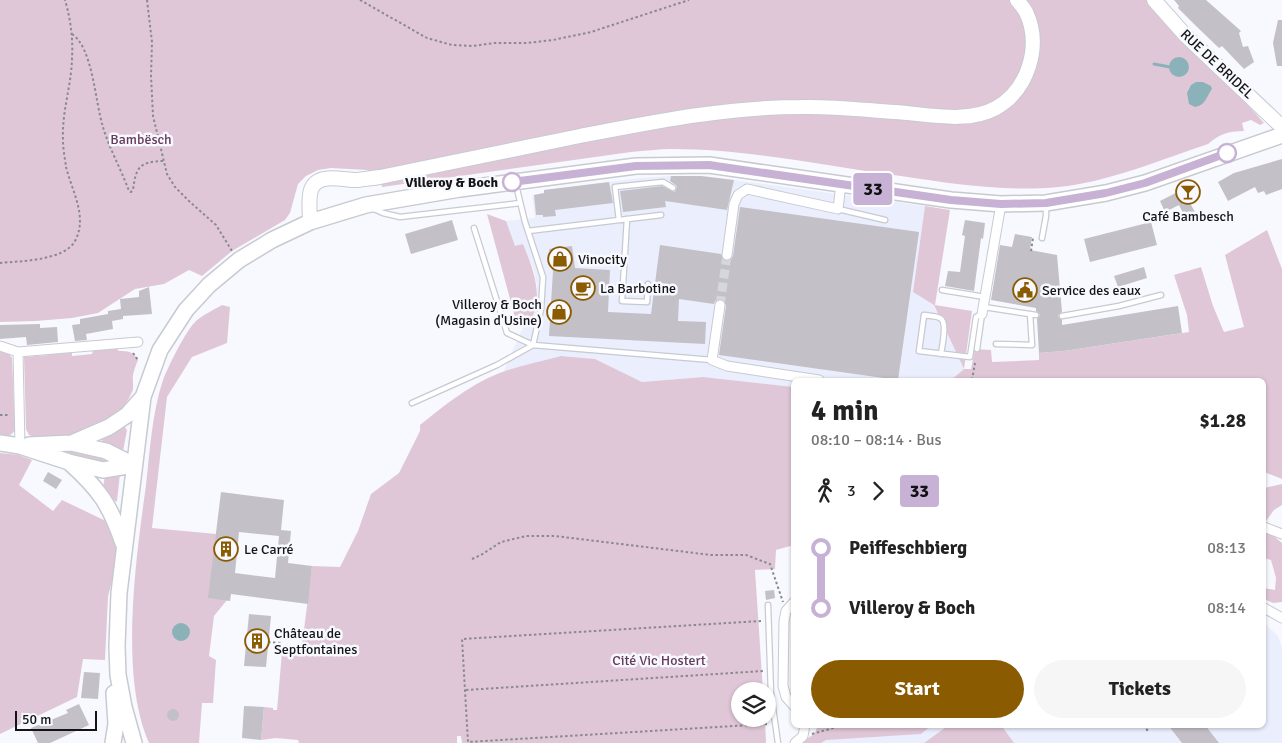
<!DOCTYPE html>
<meta charset="utf-8">
<style>
body{margin:0;font-family:Signika,sans-serif;background:#f6f6f6;color:#222;height:100vh;display:flex;flex-direction:column;font-size:19px;white-space:nowrap}
*{box-sizing:border-box;margin:0}
p{font-size:16px;color:#767676}
.icon{flex:none;width:28px;height:28px;fill:none;stroke:currentColor;stroke-width:2;stroke-linecap:round;stroke-linejoin:round}
.map{position:relative;flex:1;overflow:hidden}
.sheet{position:absolute;left:791px;top:378px;width:475px;height:350px;display:flex;flex-direction:column;background:#fff;border-radius:8px;box-shadow:0 1px 4px #0004}
.sheet>*{flex:none}
.badge{padding:0 10px;border-radius:4px;font-size:18px;line-height:32px}
.controls{position:absolute;left:731px;top:682px;display:grid;gap:10px}
.controls a{display:grid;place-items:center;width:45px;height:45px;border-radius:50%;background:#fff;box-shadow:0 1px 4px #0004;font-size:25px}
.scale{position:absolute;left:15px;bottom:12px;width:82px;box-sizing:border-box;padding-left:5px;border:2px solid #141417;border-top:0;font-size:14px;line-height:18px;white-space:nowrap;color:#141417;-webkit-text-stroke:4px #f7f9ff;paint-order:stroke}
.map>.badge{position:absolute;translate:-50% -50%;box-shadow:0 0 0 2px #fff}
.legs{display:flex;align-items:center;gap:8px;height:55px;padding:0 20px;font-size:16px}
.legs p{margin-inline-start:auto}
.headline{display:flex;align-items:center;justify-content:space-between;height:85px;padding:0 20px}
h1{font-size:28px;font-weight:700;line-height:38px}
.cta{display:flex;gap:10px;margin-top:auto;padding:10px 20px}
.cta a{flex:1;height:58px;border-radius:30px;background:#8a5b00;color:#fff;font-size:20px;font-weight:700;line-height:58px;text-align:center}
.cta a+a{background:#f6f6f6;color:#222}
ul{padding:0 20px;list-style:none}
li{display:flex;align-items:center;gap:18px;height:60px;font-size:19px}
li i{display:grid;place-items:center;width:8px;height:100%;margin:0 6px;background:currentColor}
li i::after{content:'';width:12px;height:12px;margin:-6px;border:4px solid;border-radius:50%;background:#fff}
li p{margin-inline-start:auto}
li:first-child i{background:linear-gradient(#0000 50%,currentColor 0)}
li:last-child i{background:linear-gradient(currentColor 50%,#0000 0)}
.map>svg:first-child{display:block}
.built{fill:#eaeefd}
.green{fill:#e0c7d8}
.water{fill:#8bb2b8}
.lines{fill:none;stroke-linecap:round;stroke-linejoin:round}
.stream{stroke:#8bb2b8;stroke-width:3}
.building{fill:#c3c0c7;fill-rule:evenodd}
.street-tunnel{stroke:#d5d7dc;stroke-width:9;stroke-dasharray:9 4.5;stroke-linecap:butt}
.lane-casing{stroke:#c8cad1;stroke-width:7}
.street-casing{stroke:#c8cad1;stroke-width:11}
.secondary-casing{stroke:#c8cad1;stroke-width:16}
.primary-casing{stroke:#c8cad1;stroke-width:18}
.path{stroke:#898a8f;stroke-width:2;stroke-dasharray:2.5 2.5;stroke-linecap:butt}
.lane{stroke:#fff;stroke-width:4.5}
.street{stroke:#fff;stroke-width:9}
.secondary{stroke:#fff;stroke-width:14}
.primary{stroke:#fff;stroke-width:15}
.line-1-casing{stroke:#fff;stroke-width:11}
.line-1{stroke:#c7b2d5;stroke-width:8}
.stop-1-dot{fill:#fff;stroke:#c7b2d5;stroke-width:2.5}
.labels{text-anchor:middle;dominant-baseline:central;stroke-width:5;stroke-linejoin:round;paint-order:stroke}
.street-label{font-size:14px;fill:#141417;stroke:#f7f9ff}
.park-label{font-size:14px;fill:#643b58;stroke:#f7f9ff}
.stop-label{font-size:14px;font-weight:bold;fill:#141417;stroke:#f7f9ff;text-anchor:end}
.poi-label{font-size:14px;fill:#141417;stroke:#f7f9ff;text-anchor:start}
</style>
<div class="map">
<svg width="1282" height="743" viewBox="0 0 1282 743">
<rect width="100%" height="100%" fill="#f7f9ff"/>
<path class="built" d="M671,176H701L734,180L925,206L913,292L934,305L964,369L951,380H794V387L703,377L642,382L595,359L561,356L504,371L524,325L528,326L532,319L537,286L534,270L523,244L515,247L506,221L535,218L532,195L544,193V190L641,178Z
M1264,623L1278,636L1282,648V743H811L858,725H1264Z"/>
<path class="green" d="M0,0H1154L1264,123L1260,125L1251,120L1242,123L1244,131C1228,131 1220,134 1208,144C1163,159 1105,183 1059,187C1006,192 953,184 901,176C827,166 747,149 672,149C658,149 645,151 631,152L382,187L380,177L367,170L331,168L318,170L306,176L298,184L290,213L285,220L232,251L202,276L189,270L164,284L135,289L98,313L72,318L36,321L0,322Z
M925,206L950,210L935,305L972,311L964,369H971L975,349L991,350L992,362L1039,360V353L1064,351L1189,332L1187,315L1174,275L1201,267L1213,306L1224,332L1244,327L1225,255L1267,230L1282,269V479L1264,472V380H951L964,369L934,305L913,292Z
M487,214L506,221L515,246L523,244C534,271 545,298 528,326L519,325L516,321Z
M222,305L230,307L227,343L192,357L167,397L152,528L216,534L227,600L214,616L209,656L216,660L213,703H202L199,743H149C119,675 136,558 146,485C150,450 152,413 163,380C168,367 186,330 196,321C203,315 213,310 222,305Z
M115,347L119,351C128,351 133,351 138,360C136,365 134,370 133,375C132,382 135,388 131,394C128,401 123,408 117,413C98,429 53,445 29,435L26,429L24,357L49,355V353L72,351V356L92,354L93,350Z
M0,351L9,354L12,358L15,431L9,436L0,435Z
M561,356L595,359L642,382L703,377L794,387V545L776,550L775,569L755,570L763,691H740V719H765L766,743H462L461,736H457V743H299L298,740L276,738L261,740L264,707L273,708V710H277L282,652L301,653L312,566L340,567L358,531L371,494L399,473L420,431V425C445,405 473,382 505,371C523,365 542,361 561,356Z
M124,426L127,430L123,451H118L103,443L102,438Z
M51,450C71,451 96,451 114,461L107,464Z
M0,453L19,455L32,460L19,485L53,511L62,500L108,522L115,541L116,551L113,578L108,596L105,660L83,659L77,697L0,734Z
M120,474L117,501L116,502L103,488L105,475Z
M1282,484V505L1274,510L1264,524V488Z
M1264,528L1282,543V602L1273,603L1264,599V588L1275,590L1276,578L1271,560L1264,558Z
M818,725H932L921,734L826,740L821,743H804L803,742L815,733Z
M949,725H1001L1014,743H924Z"/>
<path class="water" d="M1169 67a10 10 0 1 1 20 0a10 10 0 1 1-20 0Z
M1196,82H1203L1211,86L1212,89C1206,97 1206,105 1195,107L1189,104L1187,93L1191,85Z
M172 632a9 9 0 1 1 18 0a9 9 0 1 1-18 0Z"/>
<g class="lines">
<path class="stream" d="M1154,64L1170,67"/>
</g>
<path class="building" d="M1174,0H1206L1241,31L1239,33L1243,47L1248,46L1254,62L1244,69L1222,46L1219,48L1196,26L1178,8L1179,6Z
M1278,20H1282V66H1277L1273,43Z
M1282,159V189L1266,195L1264,191L1258,193L1255,187L1228,201L1218,182L1234,173Z
M671,176H701L734,180L727,210L665,201L666,207L623,212L620,191L662,186L675,192L677,186L670,181Z
M609,182L613,203L555,210L556,216L543,217V215H536L534,195L544,193V190Z
M1191,185L1198,199L1190,203L1195,212L1185,217L1179,205L1165,212L1160,201Z
M740,207L919,232L898,380L719,355L726,306L724,300L720,299L715,301L714,304L679,299L678,321L706,322L705,344L549,336L553,271L549,249L572,246L575,268L610,270L608,312L651,314L660,245L721,254L724,260L730,261L733,256Z
M452,220L458,240L411,254L405,234Z
M965,220L985,223L983,239L981,238L974,291L945,286L948,271L960,272L965,236L962,235Z
M1151,222L1157,245L1090,262L1084,239Z
M1015,234L1032,237L1030,250L1057,255L1062,312L1058,316L1062,320V325L1178,306L1182,333L1064,351L1039,353L1037,319L1040,315L1036,311V308L991,300L1000,245L1012,247Z
M1144,267L1147,278L1118,287L1114,276Z
M149,287L152,314L123,316V319L112,321L113,329L86,334L87,340L75,341L72,325L80,324V319L108,314V311L121,309L120,299L139,297V291Z
M40,324V328L57,327L58,342L27,345L26,337L0,339V325Z
M48,472L62,480L56,489L43,481Z
M221,492L284,500L281,530L291,531L288,563L312,566L308,604L231,594L230,601L208,598ZM239,532L279,536L275,578L235,573Z
M774,590L775,598L766,600L765,591Z
M249,614L271,616L266,667L244,666Z
M84,672L100,673L98,699L81,698Z
M79,704L89,725L50,743H38L31,728L68,713L66,710Z
M244,706L264,707L261,740L242,738Z
M167 715a6 6 0 1 1 12 0a6 6 0 1 1-12 0Z
M1168,725H1205L1219,743H1182Z"/>
<g class="lines">
<path class="street-tunnel" d="M720,305L727,255"/>
<g class="lane-casing">
<path id="lane" d="M374,209L383,213L400,217L520,203
M838,209L885,220
M627,219L622,301L647,302L648,284
M619,220L615,187L663,182L673,188
M474,228L507,333L533,345L541,309L543,277L525,222L516,185
M528,231L661,215
M1042,238L1046,216V205
M942,290L985,297
M984,307L1036,315
M1062,316L1119,306L1161,295
M996,344L1032,345L1030,314
M977,349L982,314
M941,354C942,346 948,322 940,318C936,316 929,316 924,315L919,351L970,357L976,317L982,314
M412,403L497,365L533,345L712,360
M768,605L771,694L778,743"/>
</g>
<g class="street-casing">
<path id="street" d="M727,255L734,204L738,195L747,189L838,209L841,184
M720,305L712,360L727,366L819,380
M982,314L1001,204
M0,346L18,352L138,342
M18,352L20,446
M1264,527L1282,534
M794,602L786,611L784,621L783,686L786,697L794,706
M1264,608L1282,618
M795,743L803,736L805,725"/>
</g>
<g class="secondary-casing">
<path id="secondary" d="M1154,0L1186,36L1282,127
M310,222C310,212 308,199 311,190C317,172 342,180 357,180C364,179 373,178 380,177C447,163 514,150 580,136C653,122 726,107 801,107C833,106 864,110 895,112C927,114 967,124 996,108C1028,90 1042,46 1026,12C1024,8 1020,4 1017,0"/>
</g>
<g class="primary-casing">
<path id="primary" d="M0,443L20,446L69,462L103,470L134,465
M72,443L109,427L127,415L143,397
M29,445L71,443L106,451L134,465
M70,463C100,490 110,505 123,543
M113,743L116,724L114,693
M134,743L124,707L118,675L117,646L119,593L143,397L160,350L186,310L209,285L239,260L272,240L310,222L366,205L460,189L636,166L709,165L951,200L1001,204L1046,203L1106,193L1145,183L1282,135"/>
</g>
<path class="path" d="M147,0L152,42L151,76L153,116L167,174L175,187L190,202L216,225L232,251
M360,0L427,38L452,45L473,46L494,43H527L553,40L591,32L689,0
M72,34C93,48 95,102 103,127C109,148 121,169 129,191L131,192L133,190C136,167 139,162 163,161
M1031,251L1033,238
M0,263C19,261 64,261 75,241C88,217 72,191 66,167C65,159 63,149 63,140C62,119 67,100 70,80C74,52 73,27 65,0
M133,353L138,360
M972,380L975,363
M0,415H10
M472,559L481,555L501,542L526,536H555L711,555H746L770,564L783,602
M761,621L462,639L468,742L767,724
M268,642L281,643
M466,690L763,671
M1143,725L1148,731
M812,734L844,725"/>
<use href="#lane" class="lane"/>
<use href="#street" class="street"/>
<use href="#secondary" class="secondary"/>
<use href="#primary" class="primary"/>
</g>
<g class="lines">
<g class="line-1-casing">
<path id="line-1" d="M512,182L636,166L709,165L951,200L1001,204L1046,203L1106,193L1145,183L1227,153"/>
</g>
<use href="#line-1" class="line-1"/>
</g>
<defs>
<g id="bar-ring" transform="scale(1.25)"><circle r="9.5" fill="#f7f9ff" stroke="#8a5b00" stroke-width="1.5"/><path d="M-6-5H6L.8 .8V4.5H3.5V6h-7V4.5H-.8V.8Z" fill="#8a5b00"/></g>
<g id="shop-ring" transform="scale(1.25)"><circle r="9.5" fill="#f7f9ff" stroke="#8a5b00" stroke-width="1.5"/><path d="M-5-2.5h2.3a2.7 3.5 0 0 1 5.4 0H5L5.5 6h-11ZM-1.5-2.5h3a1.5 2.3 0 0 0-3 0Z" fill="#8a5b00"/></g>
<g id="cafe-ring" transform="scale(1.25)"><circle r="9.5" fill="#f7f9ff" stroke="#8a5b00" stroke-width="1.5"/><path d="M-5.5-4.5H6V0H3Q3 3.5 0 3.5H-2.5Q-5.5 3.5-5.5 0ZM3-3.2v2h1.7v-2ZM-6 4.5H4V6H-6Z" fill="#8a5b00"/></g>
<g id="civic-ring" transform="scale(1.25)"><circle r="9.5" fill="#f7f9ff" stroke="#8a5b00" stroke-width="1.5"/><path d="M-.6-6.5H3V-4.5H.6V-3L4-1V1h2V6H-6V1h2V-1L-.6-3ZM-1.2 2.5V6h2.4V2.5Z" fill="#8a5b00"/></g>
<g id="building-ring" transform="scale(1.25)"><circle r="9.5" fill="#f7f9ff" stroke="#8a5b00" stroke-width="1.5"/><path d="M-4-6H4V6H1V3H-1V6H-4ZM-2.5-4.3h1.7v1.8h-1.7ZM.8-4.3h1.7v1.8H.8ZM-2.5-1h1.7V.8h-1.7ZM.8-1h1.7V.8H.8Z" fill="#8a5b00"/></g>
</defs>
<g fill-rule="evenodd">
<use href="#bar-ring" x="1188" y="192"/>
<use href="#shop-ring" x="560" y="259"/>
<use href="#cafe-ring" x="583" y="288"/>
<use href="#civic-ring" x="1025" y="290"/>
<use href="#shop-ring" x="559" y="312"/>
<use href="#building-ring" x="226" y="549"/>
<use href="#building-ring" x="257" y="641"/>
</g>
<g class="stop-1-dot">
<circle cx="1227" cy="153" r="9"/>
<circle cx="512" cy="182" r="9"/>
</g>
<g class="labels">
<g class="street-label">
<text transform="translate(1217 64) rotate(43)">RUE DE BRIDEL</text>
</g>
<g class="park-label">
<text x="141" y="139">Bambësch</text>
<text x="659" y="660">Cité Vic Hostert</text>
</g>
<g class="stop-label">
<text x="498" y="182">Villeroy &amp; Boch</text>
</g>
<g class="poi-label">
<text x="1188" y="216" text-anchor="middle">Café Bambesch</text>
<text x="578" y="259">Vinocity</text>
<text x="600" y="288">La Barbotine</text>
<text x="1042" y="290">Service des eaux</text>
<text x="542" y="304" text-anchor="end">Villeroy &amp; Boch<tspan x="542" dy="16">(Magasin d'Usine)</tspan></text>
<text x="244" y="549">Le Carré</text>
<text x="274" y="633">Château de<tspan x="274" dy="16">Septfontaines</tspan></text>
</g>
</g>
</svg>
<div class="controls">
<a><svg class="icon" aria-label="layers" viewBox="0 0 24 24"><path d="M12 4l9 5-9 5-9-5zM3 14l9 5 9-5"/></svg></a>
</div>
<div class="scale">50 m</div>
<b class="badge" style="left:873px;top:189px;background:#c7b2d5;color:#111">33</b>
<section class="sheet">
<div class="headline"><div><h1>4 min</h1><p>08:10 – 08:14 · Bus</p></div><b>$1.28</b></div>
<div class="legs"><svg class="icon" aria-label="walk" viewBox="0 0 24 24"><circle cx="13" cy="4" r="2"/><path d="M13 8l-2 6 4 7M11 14l-3 7M7 12l3-4h3l4 4"/></svg>3<svg class="icon" aria-label="forward" viewBox="0 0 24 24"><path d="M9 5l7 7-7 7"/></svg><b class="badge" style="background:#c7b2d5;color:#111">33</b></div>
<ul>
<li><i style="color:#c7b2d5"></i><b>Peiffeschbierg</b><p>08:13</p></li>
<li><i style="color:#c7b2d5"></i><b>Villeroy &amp; Boch</b><p>08:14</p></li>
</ul>
<div class="cta"><a>Start</a><a>Tickets</a></div>
</section>
</div>
